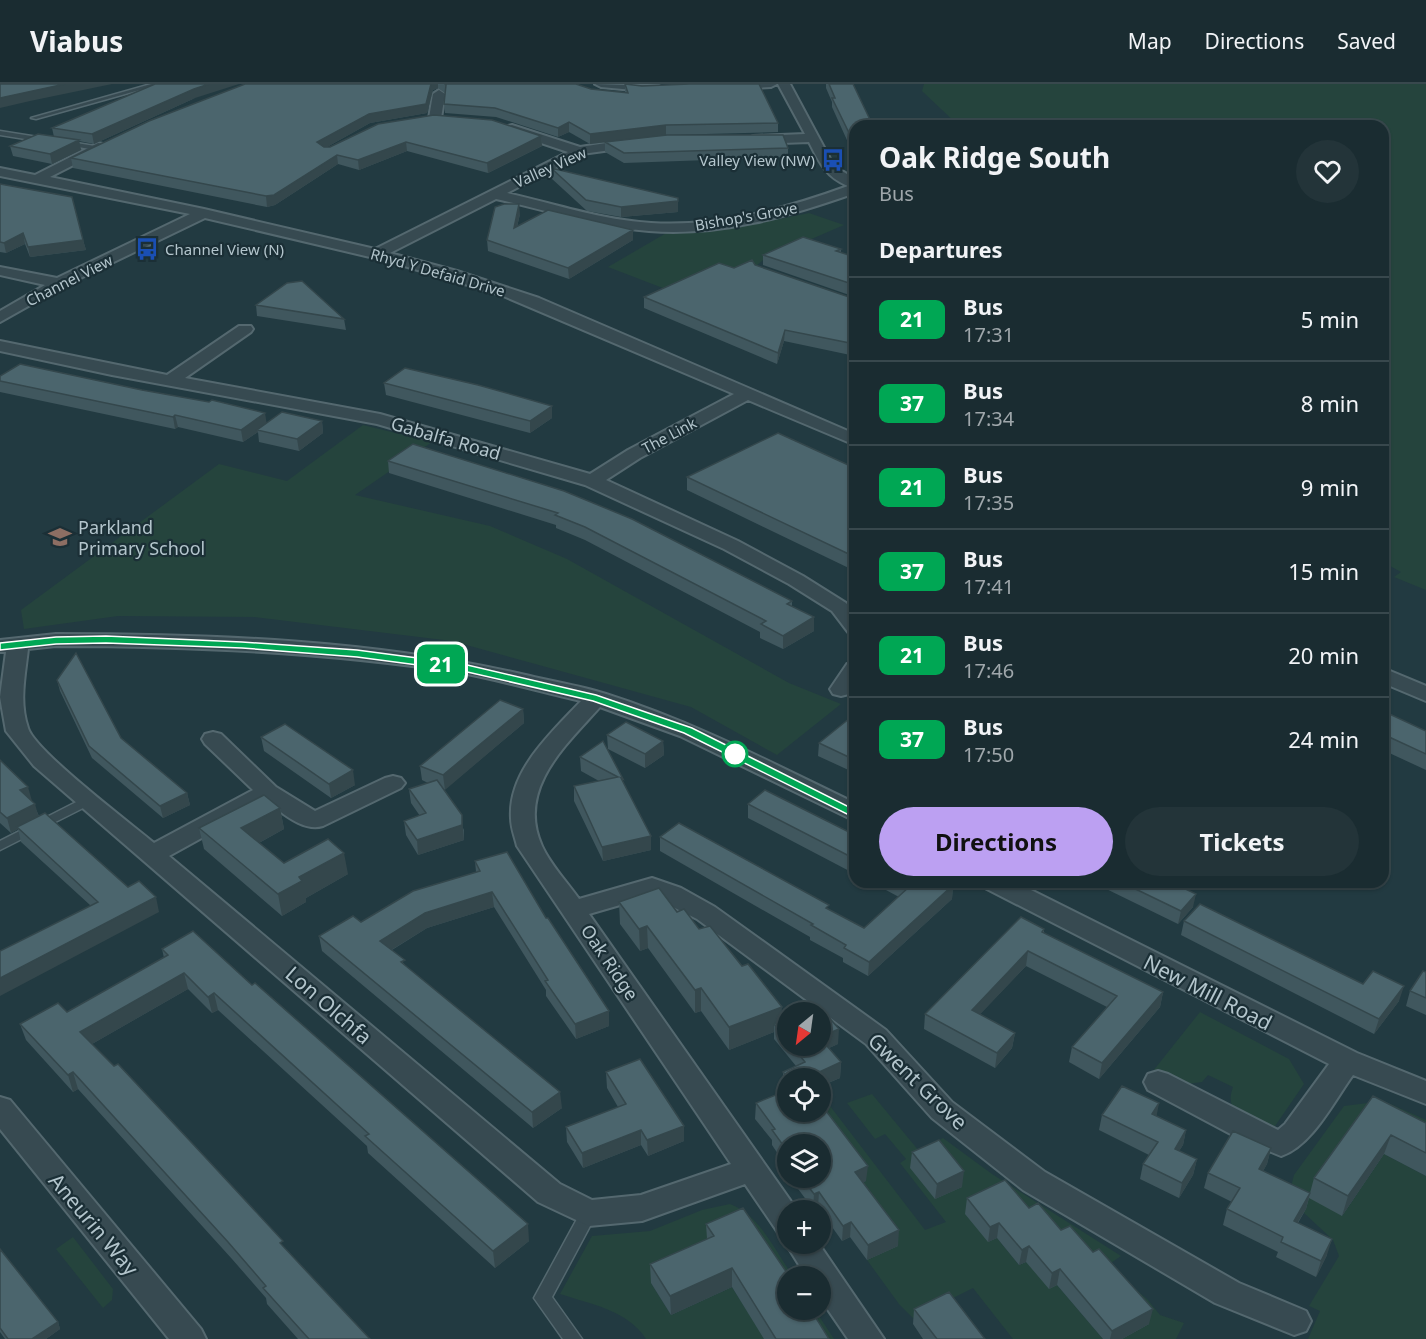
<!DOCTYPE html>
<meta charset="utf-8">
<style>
body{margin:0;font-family:"Noto Sans",sans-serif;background:#233439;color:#f1f3f6;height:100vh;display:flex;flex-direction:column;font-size:22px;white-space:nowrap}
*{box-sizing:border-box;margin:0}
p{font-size:20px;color:#9fa7ab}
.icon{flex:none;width:33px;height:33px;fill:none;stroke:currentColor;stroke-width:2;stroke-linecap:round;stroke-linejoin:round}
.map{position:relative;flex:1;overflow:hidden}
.panel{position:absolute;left:849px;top:36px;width:540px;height:768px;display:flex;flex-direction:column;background:#1a2c31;border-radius:18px;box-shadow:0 2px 4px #0004,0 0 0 2px #38484d}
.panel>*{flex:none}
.badge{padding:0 12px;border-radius:9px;font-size:21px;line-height:39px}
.needle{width:39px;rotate:209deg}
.tools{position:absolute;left:777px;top:918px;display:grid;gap:12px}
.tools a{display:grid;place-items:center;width:54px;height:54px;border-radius:50%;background:#1a2c31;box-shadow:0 2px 4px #0004,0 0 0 2px #38484d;font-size:30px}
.map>.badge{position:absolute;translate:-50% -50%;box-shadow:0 0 0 3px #fff}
h2{padding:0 30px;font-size:22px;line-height:54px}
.round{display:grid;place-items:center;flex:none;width:63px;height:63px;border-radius:32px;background:#233439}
.headline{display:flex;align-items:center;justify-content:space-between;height:102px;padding:0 30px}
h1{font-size:28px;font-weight:700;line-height:45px}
.primary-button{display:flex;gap:12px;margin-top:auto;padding:12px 30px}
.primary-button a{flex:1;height:69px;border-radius:36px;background:#bca0f2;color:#111;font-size:24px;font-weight:700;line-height:69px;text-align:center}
.primary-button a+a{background:#233439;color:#f1f3f6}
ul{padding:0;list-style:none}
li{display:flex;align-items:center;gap:18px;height:84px;padding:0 30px;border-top:2px solid #38484d}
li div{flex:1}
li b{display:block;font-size:22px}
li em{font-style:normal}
li .badge{min-width:66px;font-weight:700;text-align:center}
header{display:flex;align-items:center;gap:36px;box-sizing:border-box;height:84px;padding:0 30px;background:#1a2c31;border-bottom:2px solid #38484d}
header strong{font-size:28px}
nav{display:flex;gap:33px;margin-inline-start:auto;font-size:21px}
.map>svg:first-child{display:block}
.green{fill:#25443d}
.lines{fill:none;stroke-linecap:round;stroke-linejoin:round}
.service-casing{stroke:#54686f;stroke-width:3}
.minor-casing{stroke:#54686f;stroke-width:4}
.service{fill:#374a51;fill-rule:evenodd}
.minor{fill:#374a51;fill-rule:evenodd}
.wall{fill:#40575e;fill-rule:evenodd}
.shaded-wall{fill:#34474c}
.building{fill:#4b656d;stroke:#34474c;stroke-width:1.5}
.line{fill:#00a754;stroke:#fff;stroke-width:1.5}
.stop-dot{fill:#fff;stroke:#00a754;stroke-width:3}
.labels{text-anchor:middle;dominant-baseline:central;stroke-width:4.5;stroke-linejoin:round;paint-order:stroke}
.far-poi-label{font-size:15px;fill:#b3c5cc;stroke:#1b2f36;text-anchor:end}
.far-street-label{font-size:15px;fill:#b3c5cc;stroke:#1b2f36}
.street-label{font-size:18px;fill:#b3c5cc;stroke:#1b2f36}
.poi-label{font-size:18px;fill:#b3c5cc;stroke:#1b2f36;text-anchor:start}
.near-street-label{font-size:21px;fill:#b3c5cc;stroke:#1b2f36}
</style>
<header>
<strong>Viabus</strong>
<nav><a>Map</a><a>Directions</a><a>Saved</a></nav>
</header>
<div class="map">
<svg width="1426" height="1255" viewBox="0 0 1426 1255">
<rect width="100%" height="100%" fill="#223a41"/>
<path class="green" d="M924,0H1426V506L1394,493L1401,488L1383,478V42H959L922,7Z
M809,129L844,141L763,176L755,183L668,206L608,183L668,148L759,139Z
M363,341L432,358L355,411L490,442L567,475L789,599L841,620L777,671L691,623L452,557L254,533L118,532L24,545L21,526L219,380L287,397Z
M1200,928L1289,975L1304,1000L1275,1042C1266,1043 1260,1040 1251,1036C1235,1029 1226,1022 1233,1003L1208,991L1202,998L1187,1000L1153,987Z
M872,1010L919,1067L943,1054L992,1090L1121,1172L1108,1181L1148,1216L1160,1231L1184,1239L1176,1255H1122L1035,1135L988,1158L997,1154L1019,1181L1026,1178L1057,1201L1103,1255H1013L973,1204L913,1234L899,1220L867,1176L898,1161L854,1103L866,1097L820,1028L821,1021L827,1018L925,1146L946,1138L900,1079L906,1075L885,1050L875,1055L847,1019Z
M1384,1017L1426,1036V1062L1367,1032L1342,1132L1384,1070L1426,1092V1255H1308L1320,1227L1309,1222L1339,1172L1333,1156L1288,1114L1294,1091L1344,1022Z
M730,1120C760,1131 775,1167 793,1192H788L742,1144L651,1199L671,1231L732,1203L756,1241L790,1226H815L834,1255H646C628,1226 590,1220 560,1210L592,1152L650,1147L702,1126Z
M73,1153L113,1205L112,1216L103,1224L56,1165Z"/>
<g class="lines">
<g class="service-casing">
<path id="service" d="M151,0H161L36,35L31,34Z
M0,47L44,54L47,56L44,58L0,51Z
M64,57L95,62L98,64L95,66L62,60L61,59Z
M88,712L93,713L94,716L93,719L0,766V757Z
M589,1122L595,1124L597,1129L552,1213L582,1255H563L534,1214L583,1124Z"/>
</g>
<g class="minor-casing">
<path id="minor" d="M595,0L659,2L661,4L655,8L601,3Z
M723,0H777L771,3L727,6L723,4Z
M778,0H790L834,82L855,95V109C790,132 719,153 649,147C597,143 547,126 496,115L390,169L457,187L539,214L855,350V361L748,316L640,374L606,396L738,457L803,492L846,519L855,530V550L848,548L832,527L789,500L724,465L585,401L377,340L112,291L0,267V257L167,291L239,242H251L253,245L251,248L185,294L380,330L590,390L628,366L734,310L501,211L391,178L205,134L64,202L0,238V227L45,201L0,191V183L57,194L190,130L0,92V84L35,91L98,59L103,60L104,63L103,66L50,93L204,125L375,165L568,68L508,48L506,45L508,42L512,41L580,63L633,55L639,59L633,63L582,70L507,109C555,120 602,136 651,139C719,143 785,125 848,102C826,93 819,78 809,58L753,60L747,56L753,52L805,50Z
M439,6L445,10L441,34L435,38L429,34L433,10Z
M56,550C215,550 376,556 530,592C555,598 581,602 606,610C694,638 772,679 855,719V737L680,652L600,623C566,661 516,705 542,762C550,780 567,798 579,815L652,794L681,804L715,823L886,946L952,1018L1045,1088L1239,1199L1306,1227L1311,1237L1306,1247L1294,1251L1215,1219L1023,1106L932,1034L866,960L697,835L651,812L589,830L797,1126H788V1151L777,1147L745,1100L642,1137L589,1142L538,1118L34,682L6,647L0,613L6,568H0V556ZM56,562C191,562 328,568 461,589C501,596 541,608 581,617C551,649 508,687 511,734C511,744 515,753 517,762L731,1080L641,1111L592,1116L560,1100L169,772L267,718C283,729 303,748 323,742L401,704L405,699L401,694L393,692L385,694L315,727L276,703L221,650L213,648L205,650L202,655L205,660L253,706L154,759C130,739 35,667 28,644C19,618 25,592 28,565Z
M855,578V601L849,610L841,612L833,610L830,605L847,580Z
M1383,584L1426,602V617L1383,599Z
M981,798H1015L1357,969L1426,997V1020L1353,991C1334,1017 1312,1062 1281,1072L1240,1055L1148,1006L1144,998L1148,990L1158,987L1168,990L1278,1046L1285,1040L1329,980L985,804Z
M0,1013L10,1016L201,1245L206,1255H169L0,1045Z
M788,1157V1160H819L884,1255H848L820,1214V1192H806L786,1160Z"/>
</g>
<use href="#service" class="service"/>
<use href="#minor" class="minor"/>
</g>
<path class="wall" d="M245,0H576L591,5L625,8V0L778,39V48L666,51L590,60L569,48L558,53L496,33L445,29L444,20L445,9L438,4L433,6L427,29L370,39L327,63H330L378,40L541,52L542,62L488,89L407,67L359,86L338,80L275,121L267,123L73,84L71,74Z
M826,0H864H853L855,42V65H851L832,23V18L826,4Z
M195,14L94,60L79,57L81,66L52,80L13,72L10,62L54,53L52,44Z
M605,58L788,64V73L624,79L605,68Z
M551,84L678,128L621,133L587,127L551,94Z
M0,100L83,156L86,166L30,173L25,160L6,169L0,168Z
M520,130L517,143L633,146V156L569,195L488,167L487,156Z
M841,165V169L855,173V213L763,181V171Z
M755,181L855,215V272L784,257L777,280L644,224V213L734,184Z
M256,221L344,235L346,246L257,232Z
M0,292L267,339L322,337L323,349L299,367L259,358L258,348L243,358L178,343L175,345L0,308Z
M384,299L552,334L530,349L386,311Z
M413,360L792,517V522L814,533V547L783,565L760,554V548L585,456L556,444V441L389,389L388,377Z
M855,384V487L687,406V393Z
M57,596L121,654L187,709L190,721L163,734L92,674L60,607Z
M523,625L524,639L444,706L464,746V756L418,771L406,751L404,737L420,732L411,719L409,705L428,699L422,696L420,682Z
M1383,627L1426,647V686L1385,667Z
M855,630V689L818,672L819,659Z
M607,651L663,657L664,671L645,684L608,665Z
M261,653L355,701L331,714L264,667Z
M580,673L623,695V698L651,766L603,777L574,717V702L599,697L581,687Z
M0,676L32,717L39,732L159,828L90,821L21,758L18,745L11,749L0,739Z
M748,720L855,751V790L748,734Z
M280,724L284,745L259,759L284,779L348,790L306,814V818L282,832L204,765L199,744Z
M660,753L829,826L864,844L899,813L871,798H948L953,801L952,815L868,892L843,878V874L810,856V853L660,767Z
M475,777L546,834L609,927V942L576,955L546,912V906L494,823L427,844L392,866L406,882L562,1024L533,1044L322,867L319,852L361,838L476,788Z
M1092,798H1171L1193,823L1178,840Z
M619,818L677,828L699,845L781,937L788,935V962H820L838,960L829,964L841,978L840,994L826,1000L827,1018L822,1021L866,1097L863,1098L898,1162L867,1176L850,1153L842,1157L818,1123L813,1125L790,1094H820L788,1060V1085L772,1061V1056L755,1035L756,1019L786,1007L783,1003V988L796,982L774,955V948L729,966L701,927L695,929L648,864L640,867L620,840ZM788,994H789L820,1028H788Z
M1184,837L1399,917L1374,950L1181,851Z
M1044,845V849L1163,908L1160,923L1099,995L1069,978L1072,963L1107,923L1026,882L980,930L1015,949L1012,964L995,984L924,945L925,930Z
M162,865L529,1157L495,1184L368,1069L367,1062L218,926L212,929L188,905L92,960L370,1255H298L267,1220L266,1214L232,1175L78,1005L73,1008L26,956L20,940L67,928L164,874Z
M1426,888V931L1406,922L1410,907Z
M606,988L684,1057L648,1072L641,1061L583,1084L567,1058L566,1043L618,1023L607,1004Z
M1373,1012L1426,1039V1092L1384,1070L1342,1132L1309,1114L1306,1125L1298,1139L1327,1171L1316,1193L1276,1173L1278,1168L1223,1141L1227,1125L1232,1118L1204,1104L1208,1089L1271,1064L1267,1080L1263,1087L1310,1109L1314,1094Z
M1102,1031L1157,1032L1186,1046L1183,1061L1179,1067L1197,1075L1193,1091L1179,1114L1140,1095L1143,1080L1149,1071L1099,1046Z
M912,1068L962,1103L935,1115L910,1084Z
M967,1114L1029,1124L1061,1146L1149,1240L1122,1255H1103L1057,1201L1049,1205L1026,1178L1019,1181L997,1154L988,1158L965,1130Z
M706,1140L829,1255H764L732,1203L671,1231L651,1199L650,1180L707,1155Z
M0,1165L58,1238L60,1245L46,1255H5L0,1248Z
M914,1225L985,1255H923L913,1240Z"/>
<path class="shaded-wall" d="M65,0H112L30,17L0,24V14Z
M209,0H239L195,14L94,60L92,50L194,5Z
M431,0H438V4L433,6L427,29L370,39L318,68L317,58L369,30Z
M569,38V48L558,53V44Z
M666,41V51L590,60V50Z
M541,52L542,62L488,89L487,79Z
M79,56L81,66L52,80L50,70Z
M406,58L407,67L359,86L358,76Z
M337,71L338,80L275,121L267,123L266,112Z
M678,114V128L621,133V123Z
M519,120L520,130L514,155V144Z
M633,146V156L569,195L568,184Z
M23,149L25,160L6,169L4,159Z
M83,156L86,166L30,173L28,163Z
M785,246L784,257L777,280L778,269Z
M552,322V334L530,349V337Z
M265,329L267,341L257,346L258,348L243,358L241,346Z
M175,331L178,343L175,345L173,333Z
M322,337L323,349L299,367L297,355Z
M814,533V547L783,565V552Z
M523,625L524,639L445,706L443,691Z
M1389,653L1385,667L1383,669V658Z
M663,657L664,671L645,684V670Z
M353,686L355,701L331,714L329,700Z
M28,703L32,717L20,706Z
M187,709L190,721L163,734L160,722Z
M35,720L39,734L17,743L18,745L11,749L7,734Z
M280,724L284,745L246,766L241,744Z
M462,731L464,756L418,771L417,756Z
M651,752V766L603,777L602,763Z
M344,769L348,790L306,814V818L282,832L278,810L299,793Z
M953,801L952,815L868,892L869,878Z
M492,808L494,823L427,844L383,871L380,857L425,829Z
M1196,810L1193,823L1178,840L1181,827Z
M156,813L159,828L0,912V894Z
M647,842L648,864L640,867L639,845Z
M1028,867L1026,882L970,941L972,926Z
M184,889L188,905L85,964L80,948Z
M1404,902L1399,917L1374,950L1379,935Z
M701,904V927L695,929V906Z
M1163,908L1160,923L1099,995L1102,979Z
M214,909L218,926L212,929L208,913Z
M782,923L781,945L774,940V948L729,966V943Z
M609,927V942L576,955L575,940Z
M839,945L838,960L820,968V953Z
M1015,949L1012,964L995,984L997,969Z
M841,978L840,994L820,1002L817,989Z
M73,988L78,1005L73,1008L68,991Z
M828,1003L827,1018L820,1021V1006Z
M560,1008L562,1024L533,1044L532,1028Z
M1159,1019L1156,1035L1152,1030Z
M684,1042V1057L648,1072L647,1056Z
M641,1046V1061L583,1084L582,1069Z
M1186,1046L1183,1061L1171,1080L1175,1065Z
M1391,1051L1384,1070L1342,1132L1348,1112Z
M1271,1064L1267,1080L1255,1101L1259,1085Z
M1197,1075L1193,1091L1179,1114L1182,1099Z
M868,1082L866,1097L854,1103L855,1088Z
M964,1087L962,1103L935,1115L937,1100Z
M819,1108L818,1123L813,1125L814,1110Z
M1310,1109L1306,1125L1289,1152L1294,1137Z
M851,1138L850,1153L842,1157L843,1142Z
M999,1139L997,1154L988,1158L990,1143Z
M528,1140L529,1157L495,1184L493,1167Z
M899,1146L898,1162L867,1176L868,1161Z
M1332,1155L1327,1171L1316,1193L1321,1177Z
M1029,1162L1026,1178L1019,1181L1022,1166Z
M732,1184V1203L671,1231L670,1212Z
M1060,1185L1057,1201L1049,1205L1052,1189Z
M1153,1225L1149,1240L1122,1255H1110L1112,1247Z
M58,1238L60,1245L46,1255H32Z"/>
<path class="building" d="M0,0H65L0,14Z
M155,0H209L194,5L92,50L52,44Z
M245,0H431L426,20L369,30L317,58L324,63H330L378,40L434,31L492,36L541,52L487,79L406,58L358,76L337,71L274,111L266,112L71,74L149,37Z
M445,0H576L591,5L628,9L625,0L642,2L689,0H759L778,39L666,41L590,50L569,38L558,44L495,24L444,20L446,1Z
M829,0H853L873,42H855V55H852L832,14H835Z
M38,50L79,56L50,70L10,62Z
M667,51H783L788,64L624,69L605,58Z
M551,84L678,114V117L621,123L586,116Z
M0,100L72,113L83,156L28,163L23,149L4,159L0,158Z
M504,120H519L514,144L548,126L633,146L568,184L487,156L495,123Z
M803,153L841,165L836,167L855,173V201L763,171Z
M752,176L755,181L855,215V260L785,246L778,269L644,213L719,179L734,184Z
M302,197L344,235L256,221L287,199Z
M20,280L142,306L209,318L212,316L265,329L241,346L175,331L173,333L0,297V292Z
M405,284L478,301L552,322L530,337L384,299Z
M282,328L322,337L297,355L257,346Z
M778,349L855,384V473L687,393Z
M413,360L564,407L632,435L792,517L787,520L814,533L783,552L761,540L766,537L585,443L555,431L558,429L388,377Z
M76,569L121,654L187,709L160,722L89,662L57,596Z
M500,616L523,625L443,691L420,682Z
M1383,627L1426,647V670L1389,653L1383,658Z
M855,630V676L819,659Z
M626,638L663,657L645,670L607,651Z
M285,640L353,686L329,700L261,653Z
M603,657L623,695L621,694L651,752L602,763L574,702L618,693L580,673Z
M0,676L28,703L20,706L35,720L7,734L0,728Z
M437,696L462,731V741L417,756L404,737L426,729L409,705Z
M765,706L855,751V775L748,720Z
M264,711L280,724L241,744L284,779L328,755L344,769L299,793L302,797L278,810L199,744Z
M45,729L128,803L139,797L156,813L0,894V867L98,818L17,743Z
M679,739L829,821L826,824L864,844L909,803L899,798H948L953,801L869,878L844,864L846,861L811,841L813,840L660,753Z
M507,768L546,834H548L609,927L575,940L545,897L548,896L492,808L425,829L380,857L405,876L401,878L560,1008L532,1028L319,852L353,832L361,838L413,807L480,787L475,777Z
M1121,798H1171L1196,810L1181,827Z
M659,804L677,828L684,825L699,845L710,842L742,882L748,880L782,923L729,943L701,904L695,906L647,842L639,845L619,818Z
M1200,820L1363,900L1373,887L1404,902L1379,935L1184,837Z
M1021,833L1044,845L1042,848L1163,908L1102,979L1072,963L1117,912L1028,867L972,926L1015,949L997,969L925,930Z
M193,847L252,901L255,899L528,1140L493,1167L365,1052L369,1050L214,909L208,913L184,889L80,948L114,982L118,980L205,1073L283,1157L280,1159L370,1255H309L263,1204L266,1202L228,1158L73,988L68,991L20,940L58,919L67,928L168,871L162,865Z
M1423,887L1426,888V914L1410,907Z
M819,922L839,945L820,953V928H803Z
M788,935V956L774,940Z
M820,954L841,978L817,989L828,1003L820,1006V994H789L783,988L805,978L792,962H820Z
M640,975L684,1042L647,1056L641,1046L582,1069L566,1043L626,1020L606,988Z
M1122,1002L1159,1019L1152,1030L1186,1046L1175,1065L1197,1075L1182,1099L1143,1080L1158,1058L1102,1031Z
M788,1006V1028H820V1019L868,1082L855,1088L899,1146L868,1161L851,1138L843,1142L819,1108L814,1110L802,1094H820V1060H788V1068L772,1046L775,1045L756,1019Z
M1373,1012L1426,1039V1069L1391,1051L1348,1112L1314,1094Z
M1233,1047L1271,1064L1259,1085L1310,1109L1294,1137L1332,1155L1321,1177L1281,1158L1283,1153L1227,1125L1240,1104L1208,1089Z
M939,1056L964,1087L937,1100L912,1068Z
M1005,1096L1029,1124L1038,1119L1061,1146L1070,1142L1093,1168L1099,1165L1153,1225L1112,1247L1060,1185L1052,1189L1029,1162L1022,1166L999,1139L990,1143L967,1114Z
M743,1124L789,1192H788V1226H811L829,1255H776L732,1184L670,1212L650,1180L714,1152L706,1140Z
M0,1165L58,1238L32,1255H8L0,1244Z
M949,1208L985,1255H937L914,1225Z"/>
<path class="line" d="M106,552L242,558L357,566L463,580L596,611L692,644L861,729L859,732H851L684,649L593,617L463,587L357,573L242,564L106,559L56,560L0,566V559L56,553Z"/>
<defs>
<g id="bus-bare" transform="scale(1.8)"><path d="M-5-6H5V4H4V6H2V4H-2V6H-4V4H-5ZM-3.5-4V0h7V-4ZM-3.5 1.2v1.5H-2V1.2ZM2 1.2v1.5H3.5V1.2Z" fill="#1a4fb4" stroke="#1b2f36" stroke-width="2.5" paint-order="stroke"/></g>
<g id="school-bare" transform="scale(1.8)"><path d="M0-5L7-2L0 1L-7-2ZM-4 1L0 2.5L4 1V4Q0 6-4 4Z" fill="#8d6e63" stroke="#1b2f36" stroke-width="2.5" paint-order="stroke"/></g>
</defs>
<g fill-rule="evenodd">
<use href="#bus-bare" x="833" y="76"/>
<use href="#bus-bare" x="147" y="165"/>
<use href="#school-bare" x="60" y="453"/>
</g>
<circle class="stop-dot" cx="735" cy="670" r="12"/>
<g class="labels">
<g class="far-poi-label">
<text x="815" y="76">Valley View (NW)</text>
<text x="165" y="165" text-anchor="start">Channel View (N)</text>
</g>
<g class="far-street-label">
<text transform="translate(550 83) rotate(-24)">Valley View</text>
<text transform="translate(746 132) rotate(-10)">Bishop's Grove</text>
<text transform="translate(438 188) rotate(16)">Rhyd Y Defaid Drive</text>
<text transform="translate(69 196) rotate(-27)">Channel View</text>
<text transform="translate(669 351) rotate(-28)">The Link</text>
</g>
<g class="street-label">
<text transform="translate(446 354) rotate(16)">Gabalfa Road</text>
<text transform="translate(610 878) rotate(56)">Oak Ridge</text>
</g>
<g class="poi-label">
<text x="78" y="443">Parkland<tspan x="78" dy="21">Primary School</tspan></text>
</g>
<g class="near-street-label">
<text transform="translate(1208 908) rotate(27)">New Mill Road</text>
<text transform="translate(329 921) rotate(41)">Lon Olchfa</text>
<text transform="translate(918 997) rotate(44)">Gwent Grove</text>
<text transform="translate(94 1140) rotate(50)">Aneurin Way</text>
</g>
</g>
</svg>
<div class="tools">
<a><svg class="needle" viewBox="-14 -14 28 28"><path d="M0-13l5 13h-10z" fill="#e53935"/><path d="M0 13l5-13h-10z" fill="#9fa7ab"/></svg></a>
<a><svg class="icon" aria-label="locate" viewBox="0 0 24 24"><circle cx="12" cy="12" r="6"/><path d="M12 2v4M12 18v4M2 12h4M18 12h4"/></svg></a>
<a><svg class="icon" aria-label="layers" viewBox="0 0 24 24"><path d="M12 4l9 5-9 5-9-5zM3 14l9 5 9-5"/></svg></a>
<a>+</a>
<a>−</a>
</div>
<b class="badge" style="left:441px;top:580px;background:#00a754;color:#fff">21</b>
<section class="panel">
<div class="headline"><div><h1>Oak Ridge South</h1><p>Bus</p></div><a class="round"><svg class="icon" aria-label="heart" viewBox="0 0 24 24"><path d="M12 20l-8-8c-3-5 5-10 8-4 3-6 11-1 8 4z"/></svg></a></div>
<h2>Departures</h2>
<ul>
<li><span class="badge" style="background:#00a754;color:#fff">21</span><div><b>Bus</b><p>17:31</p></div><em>5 min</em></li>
<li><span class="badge" style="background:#00a754;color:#fff">37</span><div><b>Bus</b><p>17:34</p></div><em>8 min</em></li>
<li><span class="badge" style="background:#00a754;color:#fff">21</span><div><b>Bus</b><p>17:35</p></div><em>9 min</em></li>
<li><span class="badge" style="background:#00a754;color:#fff">37</span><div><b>Bus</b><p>17:41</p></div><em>15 min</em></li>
<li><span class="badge" style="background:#00a754;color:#fff">21</span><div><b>Bus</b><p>17:46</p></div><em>20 min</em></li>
<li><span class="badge" style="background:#00a754;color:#fff">37</span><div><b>Bus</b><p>17:50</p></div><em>24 min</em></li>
</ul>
<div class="primary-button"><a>Directions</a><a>Tickets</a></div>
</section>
</div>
